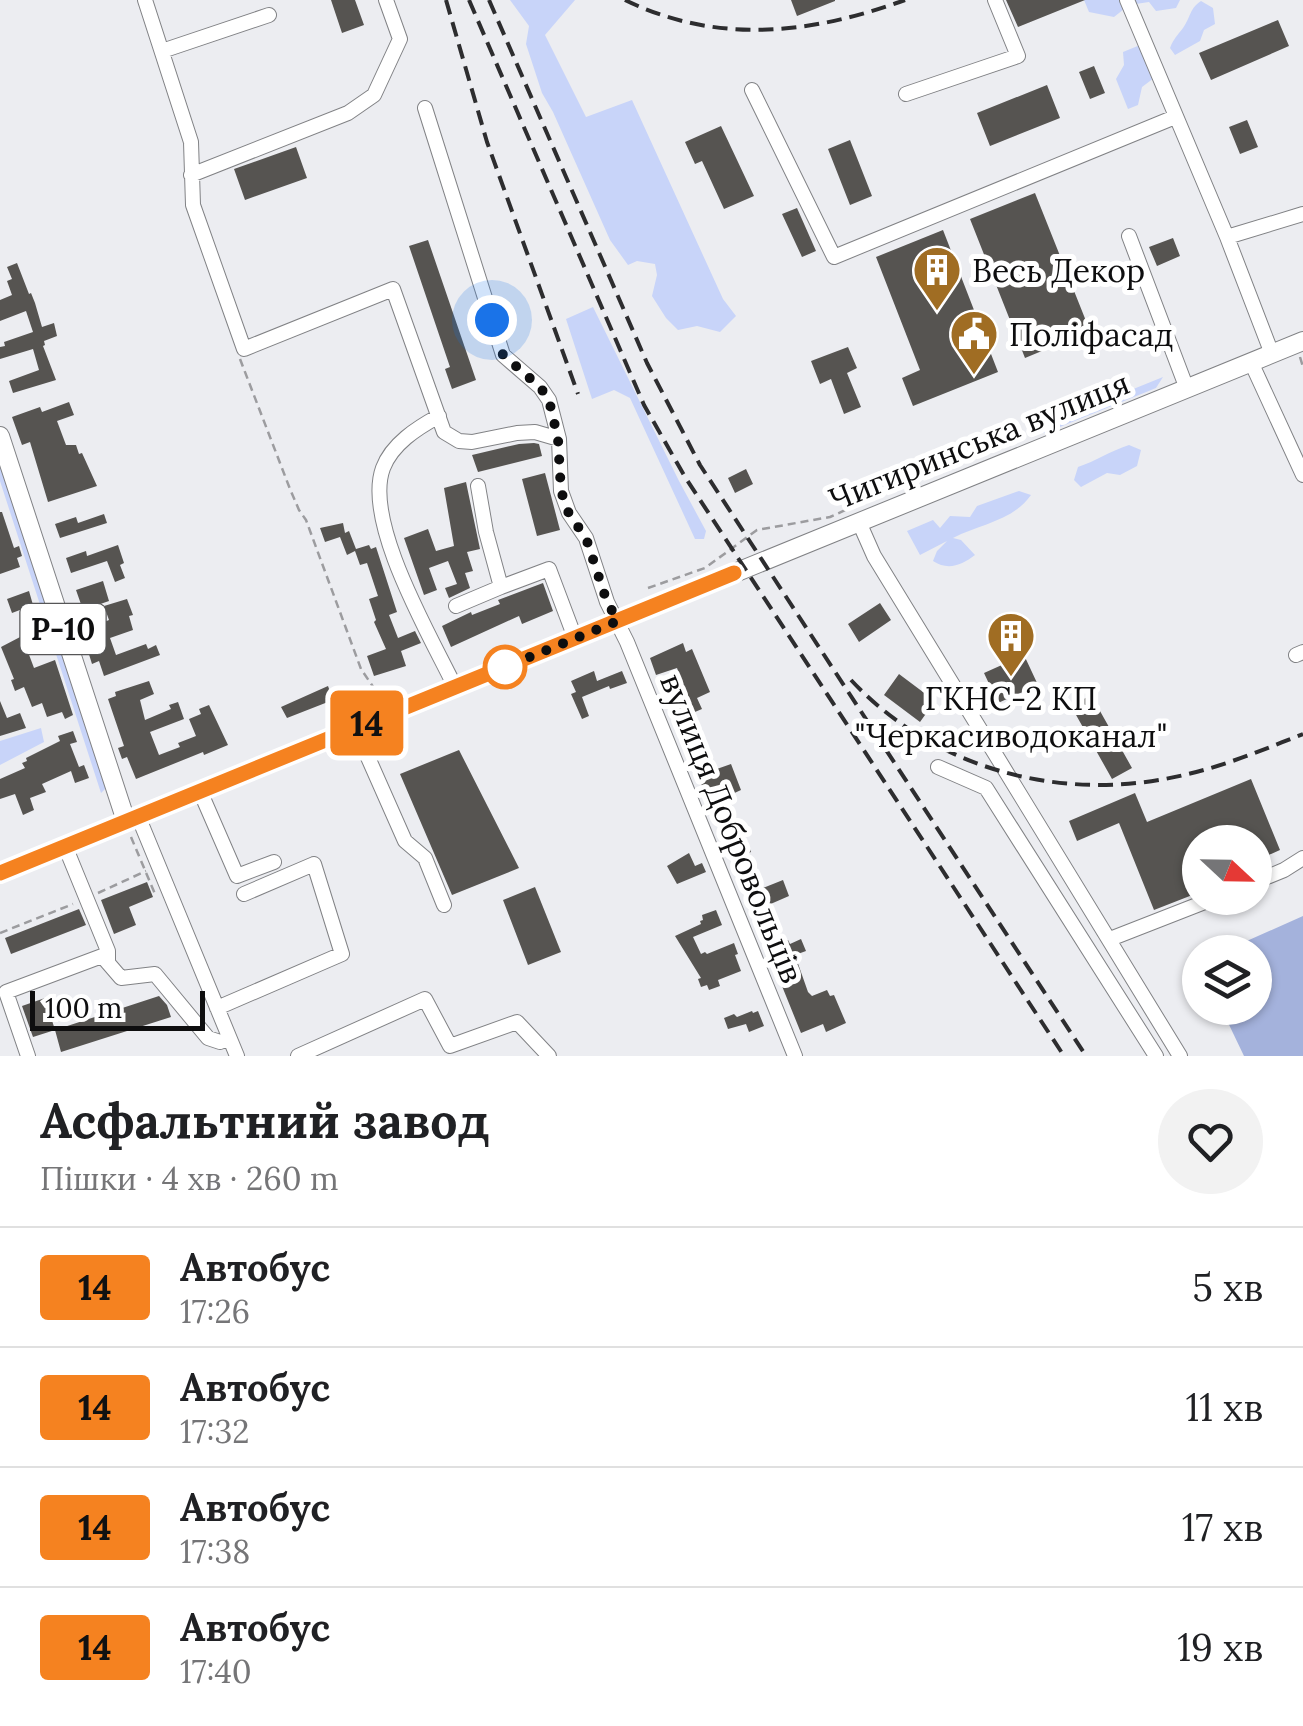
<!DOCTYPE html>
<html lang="uk">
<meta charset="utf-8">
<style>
body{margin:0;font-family:Lora,serif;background:#f2f2f2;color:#202124;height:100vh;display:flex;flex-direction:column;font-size:38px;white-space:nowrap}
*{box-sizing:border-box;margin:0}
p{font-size:32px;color:#757577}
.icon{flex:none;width:55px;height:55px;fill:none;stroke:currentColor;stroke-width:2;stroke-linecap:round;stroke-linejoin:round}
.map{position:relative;height:1056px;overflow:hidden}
.panel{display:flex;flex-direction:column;background:#fff;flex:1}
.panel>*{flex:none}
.badge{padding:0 20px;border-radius:8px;font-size:35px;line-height:65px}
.needle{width:65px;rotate:112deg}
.fabs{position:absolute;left:1182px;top:825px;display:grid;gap:20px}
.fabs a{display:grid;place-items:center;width:90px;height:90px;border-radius:50%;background:#fff;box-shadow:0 2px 8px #0004;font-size:50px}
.scale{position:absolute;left:30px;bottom:25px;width:175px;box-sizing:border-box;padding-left:10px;border:5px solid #0e0e0f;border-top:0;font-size:28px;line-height:35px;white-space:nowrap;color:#0e0e0f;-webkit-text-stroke:8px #fff;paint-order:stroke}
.you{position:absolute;width:50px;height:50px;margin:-25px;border:8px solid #fff;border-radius:50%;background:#1a73e8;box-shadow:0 0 0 15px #1a73e833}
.map>.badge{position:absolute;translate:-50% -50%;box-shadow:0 0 0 5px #fff}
.round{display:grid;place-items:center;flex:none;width:105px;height:105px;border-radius:52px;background:#f2f2f2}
.headline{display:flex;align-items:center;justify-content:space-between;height:170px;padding:0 40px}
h1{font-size:48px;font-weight:700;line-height:75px}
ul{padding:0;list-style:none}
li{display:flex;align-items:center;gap:30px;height:120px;padding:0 40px;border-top:2px solid #e0e0e0}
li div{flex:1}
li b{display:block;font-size:38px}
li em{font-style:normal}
li .badge{min-width:110px;font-weight:700;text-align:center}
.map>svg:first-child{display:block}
.green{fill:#c8d4f9}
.water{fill:#a4b2dc}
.building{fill:#565451}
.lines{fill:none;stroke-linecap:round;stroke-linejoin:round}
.minor-casing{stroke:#818285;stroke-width:16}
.major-casing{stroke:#818285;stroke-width:20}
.path{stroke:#9c9c9f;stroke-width:2.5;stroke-dasharray:8 5;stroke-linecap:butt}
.minor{stroke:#fff;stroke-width:14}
.major{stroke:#fff;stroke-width:18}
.rail{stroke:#2d2d2f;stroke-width:4;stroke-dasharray:15 8;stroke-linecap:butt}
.line-casing{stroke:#fff;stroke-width:22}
.line{stroke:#f58220;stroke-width:15}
.walk{stroke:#0e0e0f;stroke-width:10;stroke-dasharray:0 18}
.stop-dot{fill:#fff;stroke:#f58220;stroke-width:5}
.labels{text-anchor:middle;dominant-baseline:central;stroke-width:10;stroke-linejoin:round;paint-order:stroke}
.shield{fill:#fff;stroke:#565657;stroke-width:2.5}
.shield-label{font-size:30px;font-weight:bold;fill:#0e0e0f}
.poi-label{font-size:32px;fill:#0e0e0f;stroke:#fff;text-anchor:start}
.street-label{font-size:32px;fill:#0e0e0f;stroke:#fff}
</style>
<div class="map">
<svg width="1303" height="1056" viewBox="0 0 1303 1056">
<rect width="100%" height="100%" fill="#ecedf1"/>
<path class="green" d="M510,0H575L545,35L586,117L632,100L723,299L736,316L720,332L697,326L678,330L666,318L652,296L657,275L655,264L637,261L628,265L610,240L553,112L542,93L526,44L529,26Z
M1084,0H1180L1176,8L1156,11L1149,2L1129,5L1114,17L1089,12Z
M1201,1L1213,8L1215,24L1204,30L1200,41L1175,55L1170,48C1174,38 1177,36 1183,28C1191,17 1189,9 1201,1Z
M1145,43L1158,75L1142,87L1138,105L1128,109L1116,79L1124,65L1123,52Z
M593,307L679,481L706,531L704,539H695L630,398L614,390L592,399L566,319Z
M1163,377L1156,388L1102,410L1045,433L1032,430Z
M1129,445L1141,450L1137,466L1120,475L1107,473L1081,487L1074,480L1078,467C1096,461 1110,451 1129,445Z
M0,457L107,787L101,793L0,481Z
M1019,491L1031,495C1013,521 980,524 953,538L961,540L975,555C962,565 948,571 933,561L937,551L947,541L920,555L907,531L933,520L940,528L950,516L970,517L977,506Z
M41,728L44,742L0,765V741Z"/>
<path class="water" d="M1303,916V1056H1244L1221,1008H1255V952H1222Z"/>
<path class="building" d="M331,0H355L364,25L342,33Z
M791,0H835V1L797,16Z
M1006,0H1085L1018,27Z
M1278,20L1289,46L1211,80L1199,53Z
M1094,66L1105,93L1090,99L1079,72Z
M1047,85L1060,118L990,146L977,113Z
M1247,120L1258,147L1240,154L1229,127Z
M721,126L754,196L724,209L702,161L695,164L685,142Z
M850,140L872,196L850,205L828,149Z
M296,147L307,178L245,200L234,169Z
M1035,193L1090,331L1025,358L970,219Z
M797,208L816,251L802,257L782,214Z
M943,230L998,372L913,406L902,378L920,370L876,257Z
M1173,238L1180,256L1157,266L1149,247Z
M428,240L476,380L452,389L445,369L450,367L409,246Z
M17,263L29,294L31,293L35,303L42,327L54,323L57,336L44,341L45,345L43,346L56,380L13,393L9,381L39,370L33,349L0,359V347L5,346L4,342L33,332L26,311L0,321V300L12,295L7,281L12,279L7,267Z
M848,347L857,368L847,373L861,407L844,414L831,379L820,384L811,361Z
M69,402L74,415L57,421L66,445H76L79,454L82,453L97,486L48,502L30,442L22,445L12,417L40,407L42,412Z
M534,443L539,444L542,456L478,472L472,455L519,444Z
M746,469L753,484L735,493L728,478Z
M545,473L560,530L537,536L522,479Z
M466,482L480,549L467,552L473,571L465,573L470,588L449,598L445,588L457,584L448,561L429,568L437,590L424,595L404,538L428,529L436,551L454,546L444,488Z
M0,512H2L14,548L19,546L22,556L17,558L20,567L0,574Z
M104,514L107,523L60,538L55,524L76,517L78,523Z
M343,523L345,533L349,531L356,549L369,545L371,549L376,547L397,612L389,615L398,638L415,631L421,643L401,651L406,666L374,676L367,656L386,649L374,622L376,620L369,599L378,596L367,563L360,565L355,551L347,555L340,537L325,542L320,528Z
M118,545L124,563L120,565L125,578L115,582L107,561L71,573L66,558L86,551L87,556Z
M103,581L109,601L83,610L76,590Z
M543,583L553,611L522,624L519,616L451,647L442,626L471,612L472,615L500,604L498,600Z
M29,591L33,605L12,613L7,599Z
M127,599L133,615L129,616L133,630L110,638L116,655L146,644L148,649L156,645L160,655L104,676L99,661L92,664L87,648L95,645L90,632L98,629L97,625L109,620L104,606Z
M880,603L891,620L859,642L848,624Z
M22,636L34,668L55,660L73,715L65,719L62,712L47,717L42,703L32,707L24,687L15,691L11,680L14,679L1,647Z
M683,643L686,652L692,649L710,692L697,698L702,709L683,717L688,730L680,733L665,696L671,694L670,690L683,685L677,668L656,675L650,658Z
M1024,655L1038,685L998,703L984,673Z
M594,671L597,681L622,671L627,683L610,689L609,686L582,697L589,716L582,719L571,694L576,692L571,681Z
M899,674L935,701L920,722L884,695Z
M149,681L154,694L140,700L145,720L171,709L169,705L178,702L184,719L150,732L159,755L180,747L178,743L196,736L189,719L201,714L199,709L209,705L228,745L204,755L203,752L136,779L127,757L122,759L118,748L124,746L108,699L116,696L115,692Z
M328,686L333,700L287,718L281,707Z
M1091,695L1132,768L1112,779L1071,706Z
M0,701L7,718L20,713L26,728L0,736Z
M73,731L77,742L70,744L79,767L84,765L89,778L75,783L71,771L42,784L46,792L30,798L34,810L23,815L15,794L0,799V779L25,768L22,763L27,761L26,758L60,741L58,736Z
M704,737L708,747L704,749L714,770L731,764L741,790L728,796L734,810L715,818L685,744Z
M459,750L519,868L452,895L400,774Z
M1251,779L1280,850L1255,861V842H1200V892L1154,910L1119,823L1077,841L1069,821L1135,793L1147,822Z
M739,821L751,852L732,860L720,832Z
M689,853L695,866L702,863L706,872L677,884L667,866Z
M755,870L763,888L783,880L789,896L766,906L773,924L759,930L738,877Z
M147,882L153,897L129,907L136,925L114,934L101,900Z
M535,887L561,952L528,965L503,900Z
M79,909L86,925L11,954L5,938Z
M716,910L722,925L693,937L701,954L705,952L707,954L734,943L738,954L735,955L741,971L718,980L720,986L709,990L707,985L701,987L698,979L701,978L675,936L701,924L700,921L703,920L702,915Z
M801,939L806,951L795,955L808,992L812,996L827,990L830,996L834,995L846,1023L826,1032L823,1024L801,1033L767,949L788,940L790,944Z
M159,996L167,1005L171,1017L61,1052L55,1030Z
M45,998L55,1030L33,1037L22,1006Z
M752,1011L753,1013L758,1011L764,1026L749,1032L746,1024L728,1029L724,1018L734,1014L737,1017Z"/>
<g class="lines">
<g class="minor-casing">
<path id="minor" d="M145,0L191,142L193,205L244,349L393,289L444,432L459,441L472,442L517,433L535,432L559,439
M1127,0L1227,237L1272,354
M162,51L269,15
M752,90L834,257L1175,117
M906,94L1018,56L995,0
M425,108L503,355L540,387L549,400L559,439L561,491L569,513L586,538L607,602L627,642L795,1056
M191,175L348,113L374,95L400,39L386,0
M1129,236L1187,389
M1227,237L1303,214
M1251,362L1303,475
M439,416C417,428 392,444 383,468C363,522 431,637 455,687
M478,486L486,532L501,587L549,569L575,638
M859,522L874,556L1180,1056
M456,606L501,587
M1296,655L1303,652
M355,728L405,841L425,858L444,905
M938,767L986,788L1156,1056
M200,791L237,876L274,862
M138,816L237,1056
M65,846L108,951V963
M1255,882L1284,870L1303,858
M1110,939L1215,898
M217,1008L342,954L314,864L244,894
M28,1056L6,992L102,956L121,978L155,974L208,1038L220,1042L229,1038
M298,1056L425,999L450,1046L517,1022L549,1056"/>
</g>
<g class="major-casing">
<path id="major" d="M0,436L126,821
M0,873L1303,341"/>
</g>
<path class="path" d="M1300,357L1303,367
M240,359L290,489L299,510L306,520L361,669L380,697
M648,588L705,568L757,530L830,517L956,460
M131,837L155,894
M98,893L146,871
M0,933L73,904"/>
<use href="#minor" class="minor"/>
<use href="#major" class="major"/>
<path class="rail" d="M446,0L487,142L578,394
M469,0L644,405L685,477L1064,1056
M489,0L647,363L700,465L1086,1056
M625,0C717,45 812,34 905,0
M851,680C937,772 1067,804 1188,774C1227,765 1265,749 1303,734"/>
</g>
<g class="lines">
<g class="line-casing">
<path id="line" d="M0,873L734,573"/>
</g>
<use href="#line" class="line"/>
<path class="walk" d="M492,320L503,355L540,387L549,400L558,439L561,491L569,514L586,538L607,602L618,621L505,667"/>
</g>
<defs>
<g id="building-pin" transform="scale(2.5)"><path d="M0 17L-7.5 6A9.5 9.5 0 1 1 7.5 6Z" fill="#a06d23" stroke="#fff"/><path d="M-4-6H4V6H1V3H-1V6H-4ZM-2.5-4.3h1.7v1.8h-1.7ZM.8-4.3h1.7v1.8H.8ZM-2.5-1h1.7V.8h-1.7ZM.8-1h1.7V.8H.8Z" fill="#fff"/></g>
<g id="civic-pin" transform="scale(2.5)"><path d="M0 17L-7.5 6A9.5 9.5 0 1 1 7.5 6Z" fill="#a06d23" stroke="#fff"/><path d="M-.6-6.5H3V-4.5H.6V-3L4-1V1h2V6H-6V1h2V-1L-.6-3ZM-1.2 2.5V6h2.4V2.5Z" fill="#fff"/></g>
</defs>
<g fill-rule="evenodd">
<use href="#building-pin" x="937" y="270"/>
<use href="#civic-pin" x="974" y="334"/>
<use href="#building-pin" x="1011" y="636"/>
</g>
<circle class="stop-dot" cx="505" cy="667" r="20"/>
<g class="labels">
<rect class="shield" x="20.5" y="604" width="85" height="50" rx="8"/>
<g class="shield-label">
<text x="63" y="629">Р-10</text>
</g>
<g class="poi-label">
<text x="972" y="270">Весь Декор</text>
<text x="1009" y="334">Поліфасад</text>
<text x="1011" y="698" text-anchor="middle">ГКНС-2 КП<tspan x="1011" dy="37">"Черкасиводоканал"</tspan></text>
</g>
<g class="street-label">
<text transform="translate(979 441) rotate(-22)">Чигиринська вулиця</text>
<text transform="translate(732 828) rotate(68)">вулиця Добровольців</text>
</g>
</g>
</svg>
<div class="fabs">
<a><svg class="needle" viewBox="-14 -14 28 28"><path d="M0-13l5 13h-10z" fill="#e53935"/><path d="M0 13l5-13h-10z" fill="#757577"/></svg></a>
<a><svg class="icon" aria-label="layers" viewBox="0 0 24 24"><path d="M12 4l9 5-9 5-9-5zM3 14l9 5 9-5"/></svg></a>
</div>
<div class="scale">100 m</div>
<div class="you" style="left:492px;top:320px"></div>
<b class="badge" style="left:367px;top:723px;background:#f58220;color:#111">14</b>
</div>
<section class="panel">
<div class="headline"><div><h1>Асфальтний завод</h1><p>Пішки · 4 хв · 260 m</p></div><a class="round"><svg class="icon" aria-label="heart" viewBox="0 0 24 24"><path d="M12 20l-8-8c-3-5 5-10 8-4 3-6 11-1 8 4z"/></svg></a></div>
<ul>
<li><span class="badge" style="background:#f58220;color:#111">14</span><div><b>Автобус</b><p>17:26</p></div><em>5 хв</em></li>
<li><span class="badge" style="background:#f58220;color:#111">14</span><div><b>Автобус</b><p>17:32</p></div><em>11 хв</em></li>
<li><span class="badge" style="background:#f58220;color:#111">14</span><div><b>Автобус</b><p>17:38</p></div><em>17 хв</em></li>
<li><span class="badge" style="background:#f58220;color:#111">14</span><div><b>Автобус</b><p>17:40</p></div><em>19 хв</em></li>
</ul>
</section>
